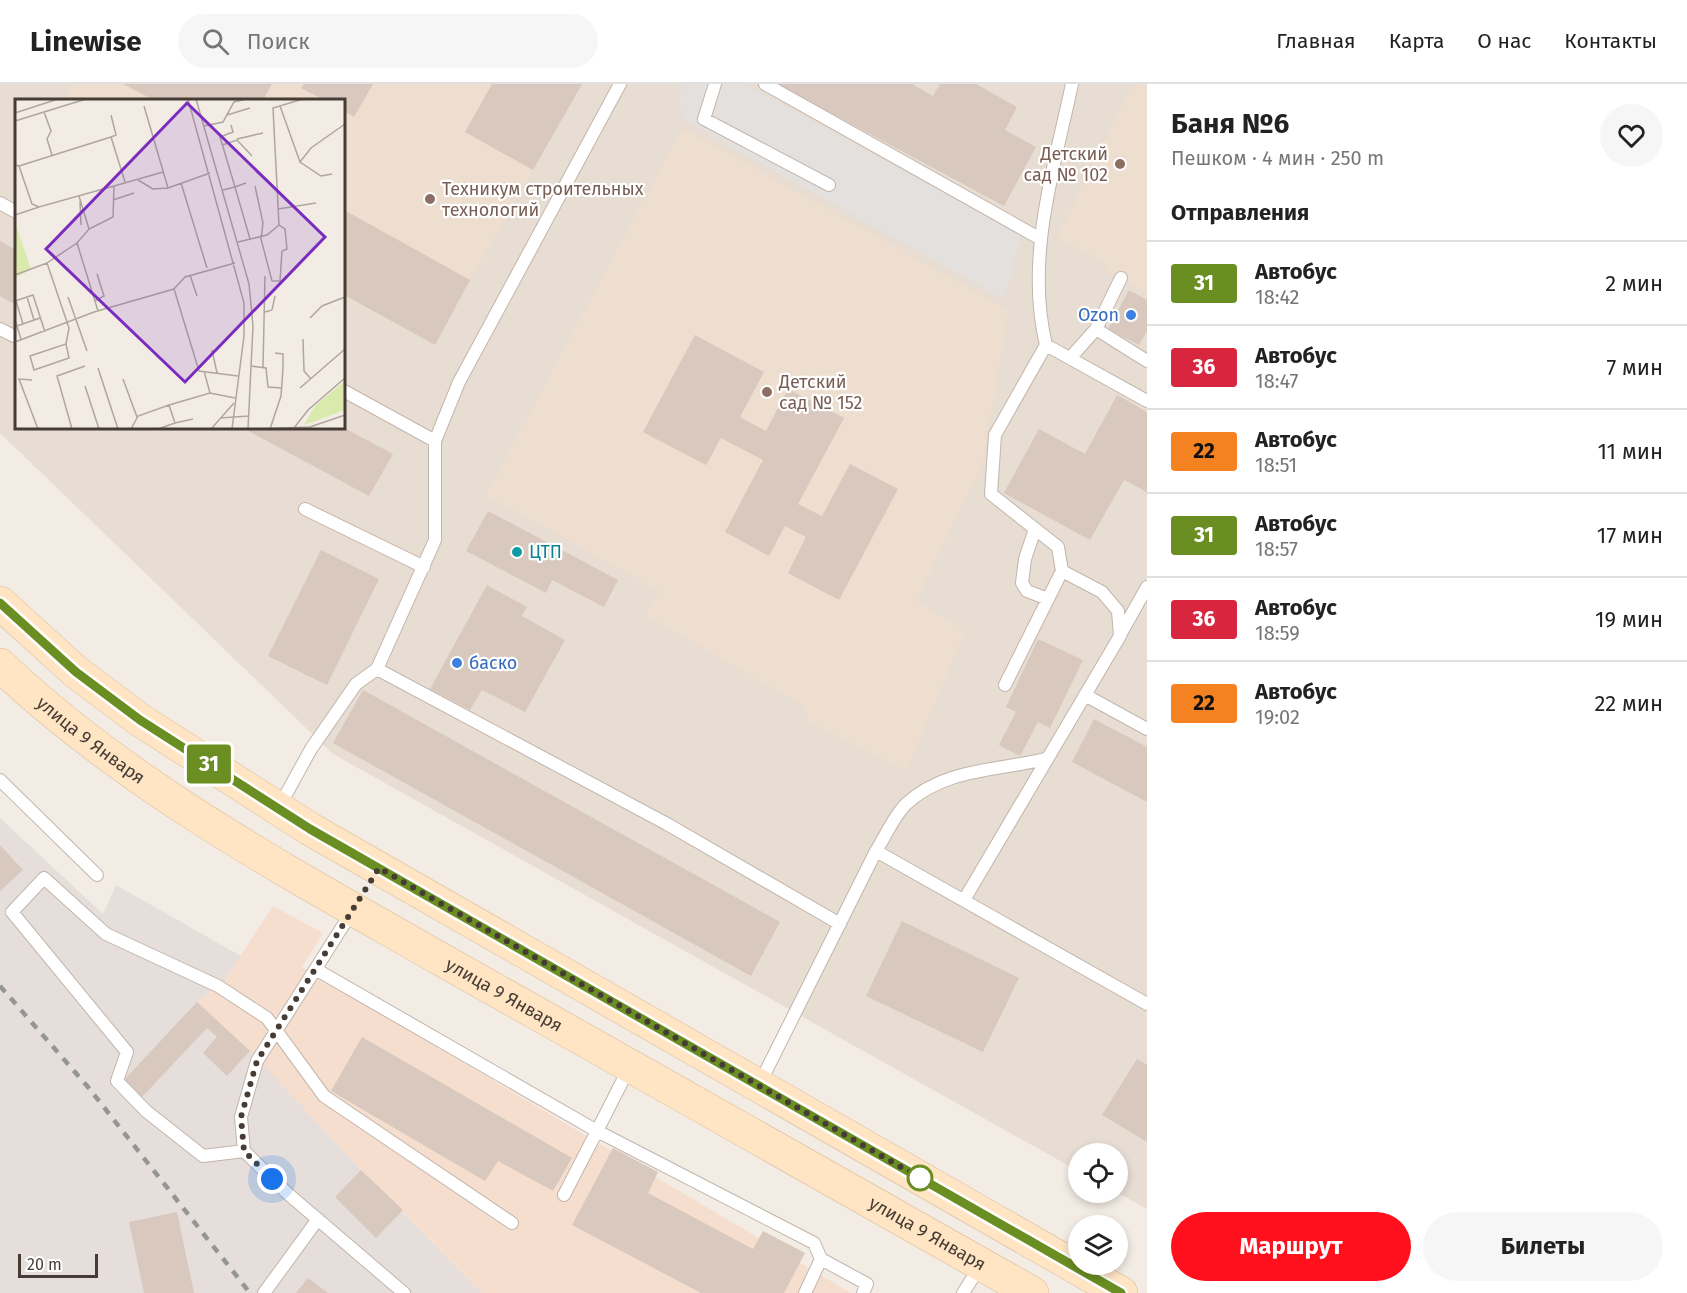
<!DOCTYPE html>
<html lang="ru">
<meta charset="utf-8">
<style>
body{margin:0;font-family:"Fira Sans",sans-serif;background:#f6f6f6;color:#222;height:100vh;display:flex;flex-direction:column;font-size:22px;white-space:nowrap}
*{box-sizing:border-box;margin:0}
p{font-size:20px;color:#767676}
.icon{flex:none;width:33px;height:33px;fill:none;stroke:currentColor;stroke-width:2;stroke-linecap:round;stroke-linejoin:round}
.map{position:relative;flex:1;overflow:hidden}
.sheet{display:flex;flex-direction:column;background:#fff;width:540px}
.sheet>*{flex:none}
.badge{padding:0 12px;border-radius:4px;font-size:21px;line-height:39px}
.fabs{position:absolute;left:1068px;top:1059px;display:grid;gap:12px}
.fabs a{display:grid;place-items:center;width:60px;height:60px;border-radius:50%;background:#fff;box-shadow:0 3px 9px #0003;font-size:30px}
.scale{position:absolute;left:18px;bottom:15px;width:80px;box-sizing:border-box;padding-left:6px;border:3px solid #463c35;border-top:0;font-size:16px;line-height:21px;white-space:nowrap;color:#463c35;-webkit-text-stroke:4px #fff;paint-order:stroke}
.you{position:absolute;width:30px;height:30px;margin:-15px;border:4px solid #fff;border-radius:50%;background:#1a73e8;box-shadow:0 0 0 9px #1a73e833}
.map>.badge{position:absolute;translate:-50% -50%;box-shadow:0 0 0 3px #fff}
h2{padding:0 24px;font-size:22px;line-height:54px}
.round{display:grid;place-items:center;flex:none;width:63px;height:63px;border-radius:32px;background:#f6f6f6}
.overview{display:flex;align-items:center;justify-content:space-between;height:102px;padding:0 24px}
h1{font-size:28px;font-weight:700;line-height:45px}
.button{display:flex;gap:12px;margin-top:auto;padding:12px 24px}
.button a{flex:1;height:69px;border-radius:36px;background:#ff101c;color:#fff;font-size:24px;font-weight:700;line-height:69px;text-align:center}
.button a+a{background:#f6f6f6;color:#222}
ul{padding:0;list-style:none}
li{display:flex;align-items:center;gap:18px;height:84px;padding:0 24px;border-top:2px solid #e0e0e0}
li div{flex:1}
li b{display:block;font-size:22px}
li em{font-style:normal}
li .badge{min-width:66px;font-weight:700;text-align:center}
header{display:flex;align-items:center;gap:36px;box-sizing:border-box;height:84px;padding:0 30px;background:#fff;border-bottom:2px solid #e0e0e0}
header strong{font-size:28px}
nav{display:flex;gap:33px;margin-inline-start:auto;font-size:21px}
.search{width:420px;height:54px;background:#f6f6f6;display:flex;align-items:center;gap:15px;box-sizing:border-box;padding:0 21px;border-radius:33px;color:#767676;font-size:22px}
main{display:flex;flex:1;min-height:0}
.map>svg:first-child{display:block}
.residential{fill:#e7ddd3;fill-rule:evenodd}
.commercial{fill:#f6decf}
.industrial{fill:#e5deda}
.education{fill:#eddecf}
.parking{fill:#e4e0de}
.building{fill:#d8c8bd}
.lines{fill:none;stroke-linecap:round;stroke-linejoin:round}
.lane-casing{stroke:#c2b5ab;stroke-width:14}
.secondary-casing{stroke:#d8b995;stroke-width:34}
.lane{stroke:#fff;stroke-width:12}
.secondary{stroke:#ffe5c3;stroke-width:33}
.rail{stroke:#959595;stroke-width:4.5;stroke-dasharray:8 8;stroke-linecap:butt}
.line-casing{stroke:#fff;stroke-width:14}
.line{stroke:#6b8e23;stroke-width:9}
.walk{stroke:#463c35;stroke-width:6;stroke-dasharray:0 10.8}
.education-dot{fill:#8d6e63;stroke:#fff;stroke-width:2}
.shop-dot{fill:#3f7fe0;stroke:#fff;stroke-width:2}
.culture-dot{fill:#0f9aa8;stroke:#fff;stroke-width:2}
.stop-dot{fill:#fff;stroke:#6b8e23;stroke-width:3}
.labels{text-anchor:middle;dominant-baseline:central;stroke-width:4.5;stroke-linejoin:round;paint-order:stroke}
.education-label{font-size:18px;fill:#785e54;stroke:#fff;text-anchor:start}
.shop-label{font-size:18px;fill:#366cbe;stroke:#fff;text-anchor:end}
.culture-label{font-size:18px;fill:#0d838f;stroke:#fff;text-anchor:start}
.street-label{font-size:18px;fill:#463c35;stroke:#fff}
.inset-road{fill:none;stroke:#aea69f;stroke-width:1.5}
.view{fill:#7b2cbf;fill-opacity:0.15;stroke:#7b2cbf;stroke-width:3}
.inset-edge{fill:none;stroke:#463c35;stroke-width:3}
</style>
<header>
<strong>Linewise</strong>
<div class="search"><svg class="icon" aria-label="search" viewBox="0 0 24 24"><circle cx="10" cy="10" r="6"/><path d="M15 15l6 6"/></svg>Поиск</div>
<nav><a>Главная</a><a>Карта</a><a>О нас</a><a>Контакты</a></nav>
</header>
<main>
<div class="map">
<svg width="1147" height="1209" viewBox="0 0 1147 1209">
<rect width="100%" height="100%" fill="#f3ece5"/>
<path class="residential" d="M0,0H1147V1125L1117,1108L1118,1070H1078V1087L333,670L0,349ZM16,16H344V344H16Z"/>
<path class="commercial" d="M273,822L323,849L302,883L851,1209H482L197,918L224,897Z"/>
<path class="industrial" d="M0,734L103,830L116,801L241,872L224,897L197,918L250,967L361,1086L482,1209H0Z"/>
<path class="education" d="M72,0H581L434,260L344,214V16H71L67,10Z
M1133,0H1147V209L1108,187L1104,177L1057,154Z
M682,44L1006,225L1007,236L982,381L916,517L965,547L907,686L809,638L803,622L646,531L660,507L486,411Z"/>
<path class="parking" d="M683,0H745L1021,151L1004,215L682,35L680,15Z"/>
<path class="building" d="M123,0H272L263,16H154Z
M304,0H373L354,33L344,27V16H324L301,4Z
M492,0H582L533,86L465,48Z
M777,0H912L933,12L940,0H976L1017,23L1005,46L1036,63L1004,122Z
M344,126L470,196L435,261L344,211Z
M0,157L16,166V221L0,212Z
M1129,206L1147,216V247L1139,261L1108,245Z
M695,251L764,288L740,333L766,347L788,305L844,334L798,420L822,432L850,380L898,405L839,516L788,489L806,453L785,442L769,472L725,448L763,376L721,354L706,381L643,348Z
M1117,311L1147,328V408L1124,396L1090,456L1004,409L1039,345L1085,370Z
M243,344H344L393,370L369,412Z
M488,427L618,496L604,523L552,496L546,509L466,467Z
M321,466L379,495L327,601L268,572Z
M487,501L527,523L522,532L565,556L525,628L482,606L470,626L430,605Z
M1038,555L1083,576L1050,644L1038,638L1020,672L999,661L1016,628L1006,623Z
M363,606L780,838L751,892L333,659Z
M1094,635L1147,663V718L1072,678Z
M0,761L23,786L0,807Z
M902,837L1019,894L983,968L866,912Z
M197,918L250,967L227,992L203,969L217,953L207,944L142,1013L124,996Z
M362,953L572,1074L553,1107L498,1077L485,1097L331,1007Z
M1137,975L1147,981V1058L1102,1031Z
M613,1064L658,1088L648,1109L753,1165L763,1147L805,1169L784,1209H701L572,1141Z
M361,1086L403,1126L376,1154L335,1113Z
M177,1128L194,1209H144L129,1138Z
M308,1194L328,1209H296Z"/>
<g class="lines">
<g class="lane-casing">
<path id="lane" d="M715,0L704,35L829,101
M765,0L1039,154
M0,119L16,128
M0,245L14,252
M1096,245L1147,277
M1046,261L1147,317
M1071,273L1096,245L1121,194
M435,357L459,298L620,0
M305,425L424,483
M1035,445L1025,475L1022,499L1027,507L1048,515
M1120,551L1147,503
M377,585L667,740L840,840
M1005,601L1062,487
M1085,611L1147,645
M0,696L97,791
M279,723L311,665L356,600L377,585L435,456V357L344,307
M876,767C885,753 894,732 906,720C945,684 997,687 1045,675
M964,816L1120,552L1118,527L1102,508L1062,487L1058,463L991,410L995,351L1046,261C1025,174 1054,85 1072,0
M353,826L257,977L241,1033L244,1067L287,1109L404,1209
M317,886L597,1047L564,1111
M629,984L597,1047L814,1159L821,1175L867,1200L863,1209
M759,1001L876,767L1147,920
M244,1067L203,1072L146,1027L117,997L127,968L12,828L44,794L106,850L218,902L267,934L324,1012L512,1139
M264,1209L318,1135
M805,1209L821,1175
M963,1209L981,1181"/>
</g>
<g class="secondary-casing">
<g id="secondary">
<path d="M0,519L76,588L140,636L310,745L1121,1209"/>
<path id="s1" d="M0,581C130,704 290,789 444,877C640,988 836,1097 1032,1209"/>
</g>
</g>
<use href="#lane" class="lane"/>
<use href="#secondary" class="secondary"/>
<path class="rail" d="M0,902L88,1003L250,1209"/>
</g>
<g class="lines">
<g class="line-casing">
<path id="line" d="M0,519L76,588L140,636L310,745L1121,1209"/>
</g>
<use href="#line" class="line"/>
<path class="walk" d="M272,1095L244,1067L241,1033L257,977L379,784L922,1095L920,1094"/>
</g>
<g class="education-dot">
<circle cx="1120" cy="80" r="6"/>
<circle cx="430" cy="115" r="6"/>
<circle cx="767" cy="308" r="6"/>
</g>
<g class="shop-dot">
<circle cx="1131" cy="231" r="6"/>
<circle cx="457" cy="579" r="6"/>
</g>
<circle class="culture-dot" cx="517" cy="468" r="6"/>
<circle class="stop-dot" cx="920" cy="1094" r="12"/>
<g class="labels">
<g class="education-label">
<text x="1108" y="70" text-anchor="end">Детский<tspan x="1108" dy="21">сад № 102</tspan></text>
<text x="442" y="105">Техникум строительных<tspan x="442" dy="21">технологий</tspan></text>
<text x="779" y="298">Детский<tspan x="779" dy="21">сад № 152</tspan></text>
</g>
<g class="shop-label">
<text x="1119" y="231">Ozon</text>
<text x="469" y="579" text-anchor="start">баско</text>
</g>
<g class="culture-label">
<text x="529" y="468">ЦТП</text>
</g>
<g class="street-label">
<text stroke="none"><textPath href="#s1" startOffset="118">улица 9 Января</textPath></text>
<text stroke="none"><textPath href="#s1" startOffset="604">улица 9 Января</textPath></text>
<text stroke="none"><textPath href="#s1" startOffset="1090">улица 9 Января</textPath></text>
</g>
</g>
<g transform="translate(15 15)">
<rect width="330" height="330" fill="#f3ece5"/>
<path d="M0,123L16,170L0,179ZM330,282V311L289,326L300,307Z" fill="#dae9ac"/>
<path class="inset-road" d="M173,0L229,204V237L217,330M181,0L234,185L238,227L233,330M129,7L153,89L195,74M265,7L285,63L296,49L330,25M29,13L36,32L32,40L37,56M0,14L43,0M96,16L101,36L96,38M212,16L235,9M0,22L71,0M189,27L208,23L219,3L231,0M222,40L248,34M207,46L222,41L237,57M285,63L306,77L317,75M0,66L4,67L17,105L24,108L99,87M4,67L96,38L110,83M123,81L138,90L153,89M166,84L192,169M231,84L220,88L235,140M240,87L248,124L246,140L257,182H265L267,152L272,150L270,130L264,126M208,91L220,88L205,38L218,33L216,26M64,97L74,130M98,101L119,94M65,102L66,126M263,110L301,104M0,116L24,108M223,143L252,136L264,126L258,9L288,0M62,144L83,212M32,164L62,144L74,130L98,118L99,87L148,73M220,164L170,178L159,190L184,272L223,277M0,176L32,164L54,229L51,245L15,257L19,271L54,259L51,245M175,176L182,197M12,198L19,221M53,198L72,252M0,202L18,196L30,233M1,202L8,225M80,202L89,197L82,175M250,213L257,211L260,197M295,219L307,207L330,198M0,221L6,240M2,227L25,219M288,240L289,272L296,280M0,243L79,213L159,190M197,251L202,274M236,267L251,269L253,288L267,289M248,268L250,177M83,269L103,330M189,272L195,294M108,280L122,318M17,281L4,280L23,330M70,287L84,330M285,289L330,250M205,319L234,317M160,324L178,320M279,329L293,311L330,279M57,330L42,277L70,267M116,330L123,317L154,306L195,294L220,299M143,330L160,324L154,306M196,330L219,304M241,330L295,328L330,316M255,330L266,297L268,269V255L260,254"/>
<path class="view" d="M172,4L310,138L170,283L31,150Z"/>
<rect width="330" height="330" class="inset-edge"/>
</g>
</svg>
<div class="fabs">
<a><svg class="icon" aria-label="locate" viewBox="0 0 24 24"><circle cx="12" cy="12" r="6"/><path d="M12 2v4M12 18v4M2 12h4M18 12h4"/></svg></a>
<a><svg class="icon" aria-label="layers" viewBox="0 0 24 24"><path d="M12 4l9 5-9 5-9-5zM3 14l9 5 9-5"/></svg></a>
</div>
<div class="scale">20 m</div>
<div class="you" style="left:272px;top:1095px"></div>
<b class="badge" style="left:209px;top:680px;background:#6b8e23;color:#fff">31</b>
</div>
<section class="sheet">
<div class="overview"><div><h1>Баня №6</h1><p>Пешком · 4 мин · 250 m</p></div><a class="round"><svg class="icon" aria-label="heart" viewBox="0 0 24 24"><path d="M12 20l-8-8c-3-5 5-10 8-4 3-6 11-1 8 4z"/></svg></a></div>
<h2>Отправления</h2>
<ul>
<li><span class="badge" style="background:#6b8e23;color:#fff">31</span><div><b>Автобус</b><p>18:42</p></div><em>2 мин</em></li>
<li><span class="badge" style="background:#d7263d;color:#fff">36</span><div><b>Автобус</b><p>18:47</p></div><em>7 мин</em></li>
<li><span class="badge" style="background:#f58220;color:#111">22</span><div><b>Автобус</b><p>18:51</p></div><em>11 мин</em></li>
<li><span class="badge" style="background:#6b8e23;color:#fff">31</span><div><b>Автобус</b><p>18:57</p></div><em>17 мин</em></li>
<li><span class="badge" style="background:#d7263d;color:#fff">36</span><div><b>Автобус</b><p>18:59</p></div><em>19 мин</em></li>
<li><span class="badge" style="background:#f58220;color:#111">22</span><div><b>Автобус</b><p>19:02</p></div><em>22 мин</em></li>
</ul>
<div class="button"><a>Маршрут</a><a>Билеты</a></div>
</section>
</main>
